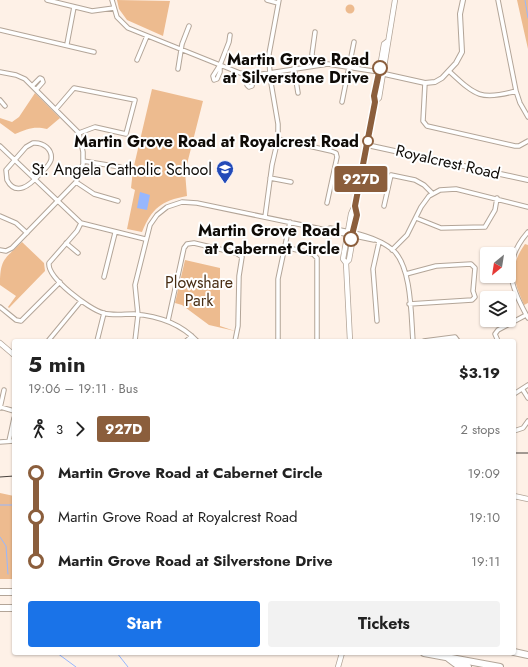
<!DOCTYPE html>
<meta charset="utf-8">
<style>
body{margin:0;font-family:Jost,sans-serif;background:#f2f2f2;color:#222;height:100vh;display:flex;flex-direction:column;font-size:15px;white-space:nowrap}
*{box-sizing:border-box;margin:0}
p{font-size:13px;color:#767676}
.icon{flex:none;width:22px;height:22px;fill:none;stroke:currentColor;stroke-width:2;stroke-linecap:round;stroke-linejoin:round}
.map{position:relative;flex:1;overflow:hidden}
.panel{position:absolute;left:12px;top:339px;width:504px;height:316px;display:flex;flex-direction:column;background:#fff;border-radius:4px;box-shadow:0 1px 3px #0004}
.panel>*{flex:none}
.badge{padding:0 8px;border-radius:3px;font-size:14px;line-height:26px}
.needle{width:26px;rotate:210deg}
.fabs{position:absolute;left:480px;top:247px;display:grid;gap:8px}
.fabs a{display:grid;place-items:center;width:36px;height:36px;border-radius:4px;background:#fff;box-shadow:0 1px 3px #0004;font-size:20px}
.map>.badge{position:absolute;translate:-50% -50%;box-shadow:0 0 0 2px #fff}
.legs{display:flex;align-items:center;gap:6px;height:44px;padding:0 16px;font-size:13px}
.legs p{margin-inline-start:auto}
.summary{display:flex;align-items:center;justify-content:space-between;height:68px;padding:0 16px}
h1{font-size:22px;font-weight:700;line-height:30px}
.primary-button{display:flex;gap:8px;margin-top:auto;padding:8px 16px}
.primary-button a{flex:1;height:46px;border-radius:4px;background:#1a73e8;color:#fff;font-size:16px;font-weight:700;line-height:46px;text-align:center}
.primary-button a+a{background:#f2f2f2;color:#222}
ul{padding:0 16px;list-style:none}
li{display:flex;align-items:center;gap:14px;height:44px;font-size:15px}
li i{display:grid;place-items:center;width:6px;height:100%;margin:0 5px;background:currentColor}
li i::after{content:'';width:10px;height:10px;margin:-5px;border:3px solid;border-radius:50%;background:#fff}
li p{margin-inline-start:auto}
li:first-child i{background:linear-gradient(#0000 50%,currentColor 0)}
li:last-child i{background:linear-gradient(currentColor 50%,#0000 0)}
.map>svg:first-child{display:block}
.green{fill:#edbb8f}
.water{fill:#97b7fe}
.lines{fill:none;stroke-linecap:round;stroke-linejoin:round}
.stream{stroke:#97b7fe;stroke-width:1}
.minor-casing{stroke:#b3a598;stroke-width:5.5}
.tertiary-casing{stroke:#b3a598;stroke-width:6}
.secondary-casing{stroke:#b3a598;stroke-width:6}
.motorway-casing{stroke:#b3a598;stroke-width:8}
.minor{stroke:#fff;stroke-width:3.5}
.tertiary{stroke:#fff;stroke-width:4}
.secondary{stroke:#fff;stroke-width:4.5}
.motorway{stroke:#fff;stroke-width:6}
.rail{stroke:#47413c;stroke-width:1}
.line-1-casing{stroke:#fff;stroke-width:9}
.line-1{stroke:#8b5e3c;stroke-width:6}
.stop-1-dot{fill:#fff;stroke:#8b5e3c;stroke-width:2}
.labels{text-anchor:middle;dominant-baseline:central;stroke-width:4;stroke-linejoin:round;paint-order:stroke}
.stop-label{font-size:16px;font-weight:bold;fill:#0f0b07;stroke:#fff;text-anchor:end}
.street-label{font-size:16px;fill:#0f0b07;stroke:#fff}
.poi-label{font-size:16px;fill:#0f0b07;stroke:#fff;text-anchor:end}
.park-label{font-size:16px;fill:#482d13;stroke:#fff}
</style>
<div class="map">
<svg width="528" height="667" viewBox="0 0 528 667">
<rect width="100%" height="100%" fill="#fef1e7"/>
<path class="green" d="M117,0L170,1L163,36L127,20L119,9Z
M517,0H528V49Z
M345.5 9a4.5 4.5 0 1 1 9 0a4.5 4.5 0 1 1-9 0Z
M152,89L203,101L185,172L187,196C161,201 152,208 142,232L127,229L135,190L131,188L133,170Z
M35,93L60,118L47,129C34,126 27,129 15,134L0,123V118L12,122L19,117Z
M22,242L44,263L45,271L9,308L8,307L16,296L0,285C0,258 5,259 22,242Z
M525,244L528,245V303L524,305C514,281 508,268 525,244Z
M185,260L220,268V326L235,331L209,325L182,305L175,303Z
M0,493L14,496V579H0Z"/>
<path class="water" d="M140,192L150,195L147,210L137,208Z"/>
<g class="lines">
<path class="stream" d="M525,0L528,18
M0,505H14
M0,537L6,546L8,574
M57,653L76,667
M117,653L128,667"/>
<g class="minor-casing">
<path id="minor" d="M47,0L92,11L114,8
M112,0L117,17L128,28L240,73L256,75L328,64L379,72
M267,0L278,3
M498,0L516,91L520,103L528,117
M0,30L94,52
M67,44L74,7
M137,60L147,36
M220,65V72L217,79L214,80L213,76Z
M220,65L229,42L230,35
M314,65L312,54L315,32
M294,68L298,93
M178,69L182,44L189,26
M449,71C475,95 480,101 516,91
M0,72L16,75L25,79L79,133L83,152V164L76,182L12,248L6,251L0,250
M248,75L247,85L249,87L252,86L253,75
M425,83L423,121L427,126L515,146H519L528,141
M32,86L40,78L42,79L43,82L36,90
M0,100L5,106
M342,102L354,42
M56,109L74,88L135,100L126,134L95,127L79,133
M278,139L331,151L336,153L337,157L327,203
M33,143C43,142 53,149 51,160C49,166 43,171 39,175C30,185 16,197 7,180L6,170L26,147Z
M0,146L81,223L145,239
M83,161L120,167
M270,178L291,182
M76,182L94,194L118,201
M384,206L391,175L415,180L424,185L432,193
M0,216L16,223L27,233
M265,217L272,165L278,139V124L270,77L269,54L279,0
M416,218L441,228L485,227L495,210L497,198
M81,223L77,231L49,263C47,278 89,309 103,313C113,316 124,314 134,314C159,316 180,323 197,341
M325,230L330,228C351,232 376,236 393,250C412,267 411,317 413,341
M528,232C501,263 510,286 528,318
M66,243L78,253
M285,247L313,254L317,258V341
M392,250L407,235L421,207L429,196L440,190L456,189L528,207
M406,274L436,266L471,264L475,268L473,291L475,297L472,300L409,304
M104,277L115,233
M0,307L16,320L21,321L60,282
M168,321L184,248L187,244L194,243L236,253L242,257L239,276L238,326L235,341
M377,321L373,269L379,242
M48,341L81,301
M97,341L104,313
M135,341L138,315L135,285L150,225L157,215L167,207L182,202L197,203L374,240
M186,341L192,336
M278,341V279L290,222
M424,341L455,337L458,341
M498,341L495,334L498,330L526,315
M523,390L528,398
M514,394L528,385
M0,407L14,411
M0,408L4,390
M514,431L523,428L528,421
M9,441L14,418
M0,442L14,441"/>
</g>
<g class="tertiary-casing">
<path id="tertiary" d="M380,73L425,83L435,82L442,78L456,63L462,52L460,14L463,0
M367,145L528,180"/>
</g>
<g class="secondary-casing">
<path id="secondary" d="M375,102L379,98L395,0
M346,263L349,260L357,215L355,206
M350,341L346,263L343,259L351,214L357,200L384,44L388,41
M0,343L14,355
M514,496L528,499
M338,667L342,653"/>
</g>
<g class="motorway-casing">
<path id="motorway" d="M0,592H14
M0,608H14
M514,652L528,655
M424,653L500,667
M448,658L456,664L468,667"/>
</g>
<use href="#minor" class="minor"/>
<use href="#tertiary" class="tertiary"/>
<use href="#secondary" class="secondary"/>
<use href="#motorway" class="motorway"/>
<path class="rail" d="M514,453H528
M0,477L14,476"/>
</g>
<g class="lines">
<g class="line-1-casing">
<path id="line-1" d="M351,239L357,215L355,206L375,102L374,96L380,68"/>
</g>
<use href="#line-1" class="line-1"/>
</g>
<defs>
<g id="school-pin" transform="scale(0.9)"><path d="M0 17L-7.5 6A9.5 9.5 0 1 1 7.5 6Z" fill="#234ab8" stroke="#fff"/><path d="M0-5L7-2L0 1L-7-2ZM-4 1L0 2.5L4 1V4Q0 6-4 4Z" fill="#fff"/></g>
</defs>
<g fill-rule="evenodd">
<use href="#school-pin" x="225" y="169"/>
</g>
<g class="stop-1-dot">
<circle cx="380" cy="68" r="7"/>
<circle cx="368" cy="141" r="5"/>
<circle cx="351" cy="239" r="7"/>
</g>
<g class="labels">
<g class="stop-label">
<text x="369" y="59">Martin Grove Road<tspan x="369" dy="18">at Silverstone Drive</tspan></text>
<text x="359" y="141">Martin Grove Road at Royalcrest Road</text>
<text x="340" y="230">Martin Grove Road<tspan x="340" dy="18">at Cabernet Circle</tspan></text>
</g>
<g class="street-label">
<text transform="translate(448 162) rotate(13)">Royalcrest Road</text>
</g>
<g class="poi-label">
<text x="212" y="169">St. Angela Catholic School</text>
</g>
<g class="park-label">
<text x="199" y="282">Plowshare<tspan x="199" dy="18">Park</tspan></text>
</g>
</g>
</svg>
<div class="fabs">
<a><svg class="needle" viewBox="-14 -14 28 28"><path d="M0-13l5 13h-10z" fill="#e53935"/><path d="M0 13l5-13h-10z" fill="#767676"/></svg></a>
<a><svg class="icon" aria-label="layers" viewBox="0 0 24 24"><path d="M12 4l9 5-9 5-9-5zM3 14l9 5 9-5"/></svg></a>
</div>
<b class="badge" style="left:361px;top:179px;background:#8b5e3c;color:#fff">927D</b>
<section class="panel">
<div class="summary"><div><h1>5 min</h1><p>19:06 – 19:11 · Bus</p></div><b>$3.19</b></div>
<div class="legs"><svg class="icon" aria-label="walk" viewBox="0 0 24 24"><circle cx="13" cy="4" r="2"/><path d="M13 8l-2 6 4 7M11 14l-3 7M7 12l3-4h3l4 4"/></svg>3<svg class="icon" aria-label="forward" viewBox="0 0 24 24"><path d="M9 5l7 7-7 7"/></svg><b class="badge" style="background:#8b5e3c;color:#fff">927D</b><p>2 stops</p></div>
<ul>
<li><i style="color:#8b5e3c"></i><b>Martin Grove Road at Cabernet Circle</b><p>19:09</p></li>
<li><i style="color:#8b5e3c"></i><span>Martin Grove Road at Royalcrest Road</span><p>19:10</p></li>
<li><i style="color:#8b5e3c"></i><b>Martin Grove Road at Silverstone Drive</b><p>19:11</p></li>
</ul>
<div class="primary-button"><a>Start</a><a>Tickets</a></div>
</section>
</div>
